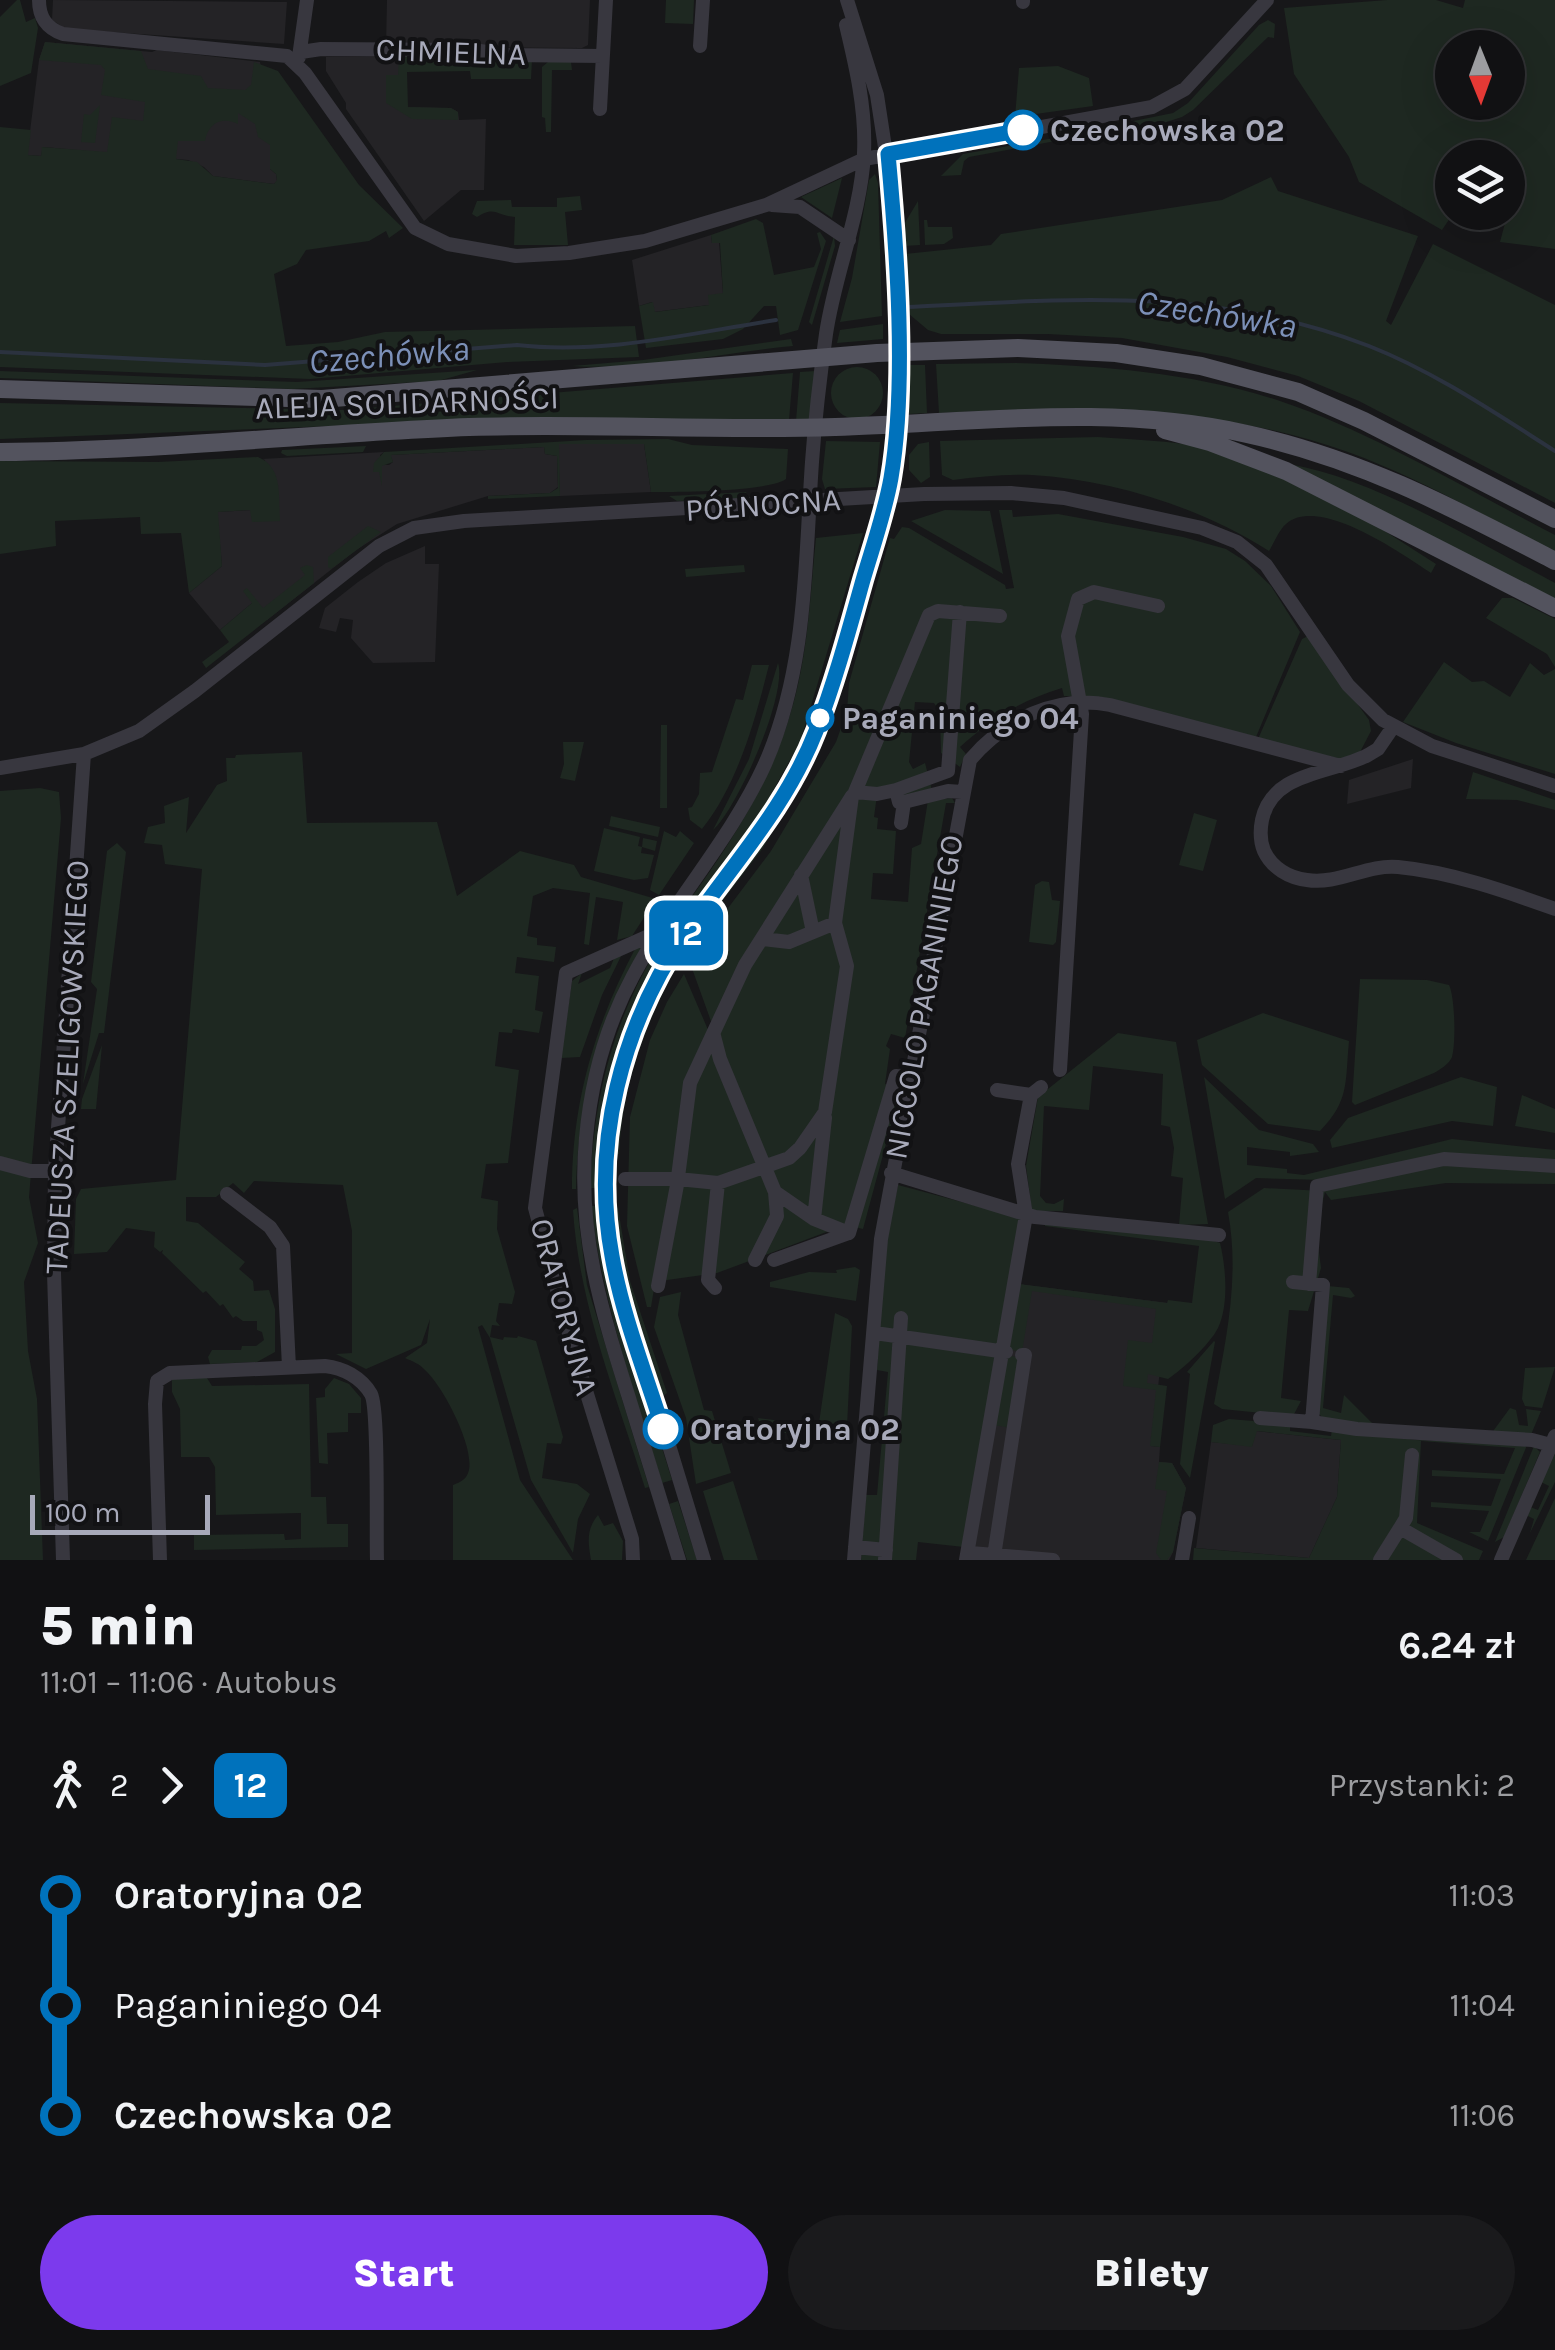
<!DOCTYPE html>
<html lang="pl">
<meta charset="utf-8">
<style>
body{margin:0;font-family:Karla,sans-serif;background:#1a1a1c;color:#f1f3f6;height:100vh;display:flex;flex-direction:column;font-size:38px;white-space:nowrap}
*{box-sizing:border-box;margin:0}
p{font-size:32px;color:#9c9da0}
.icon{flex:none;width:55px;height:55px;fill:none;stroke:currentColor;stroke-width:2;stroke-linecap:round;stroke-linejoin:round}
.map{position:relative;height:1560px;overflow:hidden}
.sheet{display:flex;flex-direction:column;background:#111113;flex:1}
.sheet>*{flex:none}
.badge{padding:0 20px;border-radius:15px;font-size:35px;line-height:65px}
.needle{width:65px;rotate:179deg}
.controls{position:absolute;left:1435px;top:30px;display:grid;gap:20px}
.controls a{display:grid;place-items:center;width:90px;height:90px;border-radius:50%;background:#111113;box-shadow:0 10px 40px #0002,0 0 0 2px #303133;font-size:50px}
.scale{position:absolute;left:30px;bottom:25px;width:180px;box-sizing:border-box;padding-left:10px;border:5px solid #a8aaba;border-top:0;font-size:28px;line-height:35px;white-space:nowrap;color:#a8aaba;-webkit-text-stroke:8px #121214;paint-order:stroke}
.map>.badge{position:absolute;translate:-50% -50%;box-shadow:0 0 0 5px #fff}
.legs{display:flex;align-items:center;gap:15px;height:110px;padding:0 40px;font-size:32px}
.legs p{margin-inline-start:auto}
.head{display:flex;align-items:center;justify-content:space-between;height:170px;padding:0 40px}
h1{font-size:55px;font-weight:800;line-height:75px}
.primary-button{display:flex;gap:20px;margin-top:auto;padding:20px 40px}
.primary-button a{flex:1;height:115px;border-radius:60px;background:#7c3aed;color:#fff;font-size:40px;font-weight:800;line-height:115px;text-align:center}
.primary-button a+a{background:#1a1a1c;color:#f1f3f6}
ul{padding:0 40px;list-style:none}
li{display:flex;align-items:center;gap:35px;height:110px;font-size:38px}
li i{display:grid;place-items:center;width:15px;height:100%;margin:0 12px;background:currentColor}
li i::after{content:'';width:25px;height:25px;margin:-12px;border:8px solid;border-radius:50%;background:#111113}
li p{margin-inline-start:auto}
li:first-child i{background:linear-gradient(#0000 50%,currentColor 0)}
li:last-child i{background:linear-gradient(currentColor 50%,#0000 0)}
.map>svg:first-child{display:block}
.built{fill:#242326}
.green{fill:#1e2821;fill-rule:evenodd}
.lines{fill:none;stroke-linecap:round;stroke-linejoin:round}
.stream{stroke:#2b323f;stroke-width:4}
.minor{stroke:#38373f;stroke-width:14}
.major{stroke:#53535e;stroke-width:18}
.line-1-casing{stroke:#fff;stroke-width:22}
.line-1{stroke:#0072bc;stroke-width:15}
.stop-1-dot{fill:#fff;stroke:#0072bc;stroke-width:5}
.labels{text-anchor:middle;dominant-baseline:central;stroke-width:8;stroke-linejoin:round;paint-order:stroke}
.street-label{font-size:32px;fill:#a8aaba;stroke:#121214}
.stop-label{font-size:32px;font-weight:bold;fill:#a8aaba;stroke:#121214;text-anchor:start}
.water-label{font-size:35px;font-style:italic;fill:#7c90b8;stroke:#121214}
</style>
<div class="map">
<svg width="1555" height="1560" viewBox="0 0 1555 1560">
<rect width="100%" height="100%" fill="#171719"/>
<path class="built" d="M53,0L287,2L284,44L66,29L52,20Z
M387,0H590L588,45L582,48L386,47Z
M45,42L152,52L157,50L260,62L271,120L270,169L276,174L277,181L274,184L213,176L204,167L188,160L43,147L41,156L27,155L39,60Z
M399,56V107L451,108L458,112L459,120L486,119L484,190H461L424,221L346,109V103L326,71V57Z
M711,235L712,243L719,242L723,293L709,305L654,312L652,302L639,306L632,260Z
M558,444H644L651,492L560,496Z
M544,447L545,454L557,456L558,487L550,493L488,496L397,524L356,550L267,620L252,603L220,630L189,593L222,566L217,512L251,510L265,460L262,459L384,452L380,455L382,465H389L393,462L390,455Z
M425,546V564H439L435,662L373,663L351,638L353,620L340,618L336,632L319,628L325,608L358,582L386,563Z
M1413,759L1411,788L1347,804L1349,780Z
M1018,1284L1168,1303L1151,1446L1160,1447L1159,1462L1172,1463L1186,1488L1173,1552L1169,1560H969Z
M1256,1431L1341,1440L1337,1497L1309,1558L1196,1548L1211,1442L1252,1446Z"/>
<path class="green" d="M17,0H20L26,22L35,18L38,28L31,73L0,86V17Z
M666,0H694L693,24L665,23Z
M1387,0H1436L1463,8L1465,0H1555V249L1500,242L1508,212V158H1452V212L1499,213L1475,229L1450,218L1442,230L1359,182L1349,157L1294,74L1284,8ZM1452,48H1508V102H1452Z
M1268,20L1275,24L1274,38L1268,37L1193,110L1182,117L1154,126L1113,130L1114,125L1173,113L1188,103L1259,25Z
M45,42L141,51L148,69L201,76L208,88L245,90L251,85L254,62L278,71L359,185L403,228L389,238L386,231L369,241L306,250L297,264L274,274L286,346L338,342L385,332L635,326L639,357L507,362L310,379L0,367V127L31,130L28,155L41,156L42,147L107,152L112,117L143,121L145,102L101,95L105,70L101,65L39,60ZM238,113L255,124L258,137L270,145V169L276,174L277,180L274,184L213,176L197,162L176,159L178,141H205C208,123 222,116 238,124Z
M399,56L532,60L531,79H471L470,71L407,72L408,107L451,108L458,112V120L412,119L386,103V75H398Z
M548,62H571L572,70H552L551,132H546L545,118L542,117V67Z
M1058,66L1089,78L1093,106L1015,117L1019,68Z
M100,105L95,143L81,142L84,114L90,115Z
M1094,131V134L969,157L964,161L961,175L941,176L963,154Z
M875,174L878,183L882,316L840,322L852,278L869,180Z
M1271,177L1278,191L1418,236L1386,321L1391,325L1433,244L1555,305V503L1359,401L1298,376L1227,357L1122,338L1048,334H941L928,330L909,314L905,254L991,245L1001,234L1222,200Z
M842,178L832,218L801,197Z
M580,196L582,210L565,212L568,245H514L515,217C497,216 495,205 477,217L472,214L477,201L511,200L512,207H557V198Z
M918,201L920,245L904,246L903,226Z
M756,219L763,223L774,275L814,267L821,249L817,233L820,232L826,241L798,330L780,335L776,306H764L743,329L723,339L646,348L639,306L653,302L655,312L709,305L708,295L723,293L720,243H712L711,235Z
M924,220H927L928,227H952L953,238L944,244L925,245Z
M834,236L835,246L812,325L809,322Z
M883,324V339L837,343L840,330Z
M791,339L793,346C719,353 647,371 572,366L643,360Z
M1015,363C1105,366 1194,373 1280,401C1372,432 1468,490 1555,535V552C1487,518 1420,478 1348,452C1218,405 1075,406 939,413L936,364Z
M906,365H925L927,413L908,414Z
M831 393a26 26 0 1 1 52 0a26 26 0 1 1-52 0Z
M477,370L438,381L292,389L0,378V371L297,382Z
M815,371L810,421H796L800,372Z
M793,373L789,420L537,418L0,439V403L343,410Z
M1098,437C1133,440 1170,440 1204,448C1288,467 1365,518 1436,564L1431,573C1402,554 1319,495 1286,524C1279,530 1274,543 1269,551C1200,507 1113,480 1032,475C1006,474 979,477 953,480L942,475L940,441Z
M668,439L692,445L788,449L786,479C767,492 678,492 651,492L644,444H559L560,496L488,499V496L550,493L558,488L557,456L545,454L544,447L391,455L393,462L382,466V486L379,472H373L374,463L384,452L586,440Z
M826,441L880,442L876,487L825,489L822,479Z
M929,442L930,477L921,483L909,470V455L918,444Z
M366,446L363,452L287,456L281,453L282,450Z
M258,457C284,468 278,497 280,521L252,522L250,510L218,512L222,566L189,593L181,533L141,534L140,517L55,521L56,546L0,554V461L158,462Z
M1289,464C1376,479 1477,542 1555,583V602Z
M747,492L736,499L677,501L669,496Z
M945,510L990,511L1003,574L911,521Z
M999,510H1012L1013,517L1058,514L1183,537L1226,549L1245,561L1271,586L1300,632L1256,737L1102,697L1064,696L1062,688C1022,700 991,719 960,747L966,754L960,767L941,753L940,712L934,703L915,702L909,762L913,769L925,763L933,794L904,802L896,790L877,795L874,817L878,818L877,829L896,831L893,874L873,873L871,899L908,902L912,848L921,844L928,800L952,798L955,803H946L905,1038L891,1034L886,1046L890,1049L885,1084L901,1088L863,1229L845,1225L717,1273L660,1281L655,1283L651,1307H647L627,1226L630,1117L650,1040L667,1002L684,974L709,1032L712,1024L689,960L771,851L836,742L847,711L849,683L890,538L894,539L902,527L909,528L1005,585L1006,589L1014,588Z
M368,526L381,532L331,569L328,567V557Z
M863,533L800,742L744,843L692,909L686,905C729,846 769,785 790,715C808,658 810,597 816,538Z
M307,565L313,567L314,583L206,668L202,662L229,642L220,630L252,603L243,591L247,588L263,608L305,575L300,568Z
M744,565L745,572L686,577L685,569Z
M1502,598H1513L1555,619V667L1547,654L1486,618Z
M1308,636L1369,720L1371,731L1360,752L1341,759L1258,739L1302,639Z
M1444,662L1472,682L1484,681L1510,697L1530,663L1544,675L1555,669V774L1456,743L1403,722Z
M778,663C788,694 737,809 713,830L749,759Z
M752,665H769C755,720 738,784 702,829L690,820L688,808L692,807L699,794L700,773L712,772L736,699L743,700Z
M661,725H667V808H660Z
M563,742H584L575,781L560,778L564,764Z
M302,752L307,823L437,822L457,896L520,851L574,865L581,877L656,899L632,936L617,940L623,902L596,897L589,945L584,944L590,893L553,888L533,896L527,936L537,938V945L556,947L554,962L517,957L515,973L539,976L535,1010L543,1012L539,1033L513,1029L512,1033L499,1032L495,1066L519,1070L508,1163L486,1164L481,1198L498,1201L497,1229L515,1292L512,1304L499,1303L496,1321L500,1326L492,1325L490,1337L503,1340L504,1337L517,1338L518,1336L536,1341L563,1437L561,1444L547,1443L542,1478L577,1484L590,1494L578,1519L573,1553L531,1480L490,1338L482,1325L478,1327L520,1480L573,1560H453V1485C461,1482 467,1479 469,1470C474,1446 443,1386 425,1370C420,1364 412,1361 405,1358L427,1343L430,1319L421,1345L366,1369L336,1354L352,1353V1231L343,1185L254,1181L244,1193L233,1183L216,1197H186V1221L198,1223L245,1262L239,1269L253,1281L254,1291L269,1290L275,1309V1352L257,1362L210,1364L208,1357L212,1350H241L242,1346H256L264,1340L262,1332L257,1330V1321H243L236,1316L233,1318L223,1304L220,1306L206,1291L203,1293L162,1253L163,1250L160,1252L154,1247L155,1232L126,1228L107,1252L74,1254L76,1199L81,1189L176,1180L202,869L165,864L162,845L144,843L148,827L165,823L164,806L189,797L186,833L217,785L227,781L226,758H235L236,755Z
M811,761L813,762L763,848L700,930L697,927L760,844Z
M1473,772L1555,800V810L1517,800L1466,799Z
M40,788L59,792L61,818L29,1197L38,1243L24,1282L28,1351L37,1399L43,1560H0V791Z
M1194,813L1217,820L1203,871L1179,865Z
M611,816L660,827L658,837L609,826Z
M604,828L640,837L638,846L642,847L643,838L657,841L655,851L642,847L641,853L654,855L648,878L634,880L594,871Z
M664,831L676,837L680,831L694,843L659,895L650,890Z
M117,843L126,852L104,1033H99L83,1084L97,989L91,982L107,851Z
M1042,881L1049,882L1052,900L1060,901L1056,942L1053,945L1029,942L1035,885Z
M672,925L678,929C628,1009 598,1093 598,1188H590C594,1088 616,1009 672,925Z
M689,936L693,939C652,1006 623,1074 619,1154L615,1155L613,1187C618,1086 636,1023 689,936Z
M643,945C599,1023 578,1100 576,1189H572C572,1102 595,1024 636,947Z
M623,952L602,995L580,1057L561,1058L572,981L582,973L578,984L610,968L615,956Z
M1360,979L1427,980L1449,985C1455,997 1456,1043 1452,1057C1449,1064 1441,1069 1434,1073L1355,1105L1352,1102Z
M1263,1013L1349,1041C1345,1082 1350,1100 1320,1131L1268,1124L1202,1065L1197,1040Z
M1118,1033L1176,1042L1208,1224L1179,1225L1183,1178L1171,1176L1174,1148L1170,1127L1161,1125L1163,1074L1093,1066L1089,1110L1044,1106L1040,1196L1046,1203L1054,1204L1064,1199L1063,1211H1032L1026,1166L1038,1097Z
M102,1045L96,1109H81L82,1099Z
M1204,1077L1259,1130L1313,1144L1319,1152L1290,1156V1152L1247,1147V1165L1287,1169V1173L1304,1175L1452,1139L1555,1150V1184L1446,1183L1331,1200L1325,1192L1316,1229L1321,1268L1308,1311L1289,1310L1281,1398L1301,1401L1293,1416L1222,1409L1214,1404C1226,1339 1240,1278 1228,1212L1264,1188L1324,1191L1322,1180L1256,1178L1225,1199Z
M1461,1077L1497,1087L1493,1126L1452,1121L1332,1148L1330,1140L1348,1118Z
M1522,1095L1555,1109V1133L1515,1126Z
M898,1185L1022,1218L1019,1284L1167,1303L1168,1300L1192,1303L1199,1246L1045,1226V1222L1211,1240L1220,1243C1226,1267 1229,1305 1218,1328C1210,1344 1183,1369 1168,1379L1148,1374L1147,1383L1167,1386L1160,1447L1150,1446L1156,1390L1123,1386L1128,1340L1152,1343L1156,1309L1032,1291L1022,1352L1007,1349L1006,1355L1022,1358L1011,1428L994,1425L973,1548L918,1542L916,1560H861L866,1495H877L888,1372L877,1370L885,1247Z
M613,1205L618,1208L630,1281L667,1393L663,1396L655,1382L625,1285Z
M591,1206H599L609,1279L672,1480L662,1483C634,1392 602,1301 591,1206Z
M577,1208L587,1285L649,1487L645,1488C617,1397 579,1305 573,1210Z
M855,1267L860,1270L856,1301L770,1287V1282L809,1272L837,1273L836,1270Z
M1328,1286L1349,1288L1355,1296L1351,1298L1333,1295L1323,1408L1341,1413L1344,1395L1375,1426L1323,1418L1316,1411Z
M681,1292L678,1315L704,1410L712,1411L731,1473L696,1484L686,1418L654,1327L660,1297Z
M835,1313L848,1319L852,1326L847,1426L819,1423Z
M1214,1341L1215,1342L1190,1478L1180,1464L1190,1374L1187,1372Z
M1555,1367L1542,1408L1525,1406L1522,1399L1525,1368Z
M172,1378H207L212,1386L309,1384L311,1497H326L327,1524H348V1547L194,1550V1535L284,1534L285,1540L301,1539V1513L216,1515L215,1467L209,1457H181L180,1409L172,1392Z
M334,1378L349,1384L361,1398V1413H348V1432L327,1433L328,1464L319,1463L316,1398L325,1397V1389Z
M1510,1408L1516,1410L1519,1425L1528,1426L1526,1409L1541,1411L1530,1437L1491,1434Z
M758,1418L814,1425L807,1436L762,1430Z
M1229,1419L1290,1424V1431L1331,1436L1332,1429L1416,1440L1527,1445L1488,1541L1469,1532H1480L1489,1511L1431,1507V1502L1491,1506L1501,1479L1432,1476V1470L1504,1474L1515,1448L1421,1441L1417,1523L1483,1551L1479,1560H1193L1194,1548L1309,1558L1337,1497L1341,1440L1257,1431L1252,1447L1211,1442L1213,1425Z
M1534,1446L1540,1452L1504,1537L1495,1542Z
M1555,1454V1482L1530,1533L1534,1519L1526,1515L1530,1507L1538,1510L1549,1486L1541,1482Z
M1159,1462L1172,1463L1186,1488L1173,1552L1167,1560H1161L1156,1553L1167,1491L1155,1489Z
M733,1481L758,1560H724L703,1491Z
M1555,1498V1560H1526Z
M678,1501L697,1560H687L669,1504Z
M598,1515L604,1526L613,1523L623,1541L622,1560H591C588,1542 586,1530 598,1515Z"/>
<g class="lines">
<path class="stream" d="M908,307C1069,299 1215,286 1369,346C1435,372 1495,413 1555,451
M0,352L265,365L517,345C604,355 691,333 776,320"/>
<path class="minor" d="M39,0C39,17 46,28 63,34L287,56L305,73L415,228L448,244L516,256L569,253L645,241L766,205L864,159L1152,107L1185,89L1267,0
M1023,0V2
M700,46L703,0
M301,52L321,49L473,50L508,55L603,56
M299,57L307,0
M600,109L606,0
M772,205L800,207L849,240
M1393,727L1378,749L1368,755C1332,774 1272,771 1262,820C1260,830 1260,841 1264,851C1272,868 1289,878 1307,880C1338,885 1367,864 1398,867C1451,872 1505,891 1555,909
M0,768L84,754L139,731L195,691L379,546L414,528L464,521L924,494L1011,493L1064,498L1202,528L1237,542L1266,565L1348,685L1383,720L1432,746L1555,786
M896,790L948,771L960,612
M962,792L948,791L904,802H899L896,790L877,794L855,792L929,615L938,611L1000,616
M901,823L904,802
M801,875L813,932
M763,939L789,942L835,923
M714,1036L720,1059L775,1192
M1060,1070L1082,714L1068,636L1078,599L1094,592L1158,606
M997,1090L1031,1095
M0,1163L30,1171H55
M891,1173L1035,1217L1219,1235
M625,1179H678L718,1183L708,1280L715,1288
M227,1194L270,1227L283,1246L289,1367
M814,1219L825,1118
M849,1233L896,1076L912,1078
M755,1260L777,1216L775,1192L814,1219L849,1233
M774,1260L849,1233
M1293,1282L1323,1285L1312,1422L1357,1429L1532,1440L1551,1445
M1309,1284L1317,1186L1444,1159L1555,1166
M658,1286L677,1185L690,1083L745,965L852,796L835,923L847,966L825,1112L800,1148L789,1158L718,1183
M875,1333L1006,1352
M1260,1418L1312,1422
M1400,1528L1406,1518L1412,1455
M855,1547L886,1550
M971,1553L1053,1560
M994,1556L1025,1355H1022
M63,1560L54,1273L55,1171L84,754
M160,1560L155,1404L157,1381L170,1373L325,1366C343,1368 361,1377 371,1394C379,1408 376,1534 377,1560
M633,1560L632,1539L574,1352L535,1208L566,973L660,931
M679,1560C662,1506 646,1452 629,1398C601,1309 577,1232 586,1138C591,1082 606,1026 633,976C672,902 730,841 765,764C807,669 805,563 812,462C815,420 820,376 826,334C835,272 861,215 864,153C866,109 856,67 846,25
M704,1560L614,1265L606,1202L609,1132L625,1055L658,976L689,929L755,842L809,748L829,693L887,497L896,440L897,352L890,180L877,95L847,0
M854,1560L881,1239L970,760C1004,720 1057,694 1110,705L1341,766
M885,1560L901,1318
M966,1560L1026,1215L1018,1164L1031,1095L1041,1087
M1182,1560L1189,1518
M1380,1560L1400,1528L1456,1560
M1501,1560L1555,1436"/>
<path class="major" d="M0,389L322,399L877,353L1018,348L1116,353L1201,366L1298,392L1364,421L1555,519
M1165,430L1210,442L1286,471L1555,608
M0,452C156,451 313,433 469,427C591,423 713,431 835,427C972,423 1111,403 1247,434C1361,459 1453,508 1555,561"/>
</g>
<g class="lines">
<g class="line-1-casing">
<path id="line-1" d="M663,1429C645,1372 622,1314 612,1256C591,1143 622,1026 685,933C731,866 786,808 816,731C835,682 849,630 863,580C873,546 885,512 891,478C907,383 897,251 888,154L1023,130"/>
</g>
<use href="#line-1" class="line-1"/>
</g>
<g class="stop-1-dot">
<circle cx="1023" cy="130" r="18"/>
<circle cx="820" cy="718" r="12"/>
<circle cx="663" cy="1429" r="18"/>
</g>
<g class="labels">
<g class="street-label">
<text transform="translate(451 52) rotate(2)">CHMIELNA</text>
<text transform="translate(407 403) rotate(-2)">ALEJA SOLIDARNOŚCI</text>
<text transform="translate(763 505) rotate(-4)">PÓŁNOCNA</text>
<text transform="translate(924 997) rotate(-80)">NICCOLO PAGANINIEGO</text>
<text transform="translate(67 1067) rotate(-87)">TADEUSZA SZELIGOWSKIEGO</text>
<text transform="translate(564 1307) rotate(75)">ORATORYJNA</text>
</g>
<g class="stop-label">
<text x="1050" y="130">Czechowska 02</text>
<text x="842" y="718">Paganiniego 04</text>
<text x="690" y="1429">Oratoryjna 02</text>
</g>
<g class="water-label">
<text transform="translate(1217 314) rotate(9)">Czechówka</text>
<text transform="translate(389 355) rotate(-5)">Czechówka</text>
</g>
</g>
</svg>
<div class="controls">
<a><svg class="needle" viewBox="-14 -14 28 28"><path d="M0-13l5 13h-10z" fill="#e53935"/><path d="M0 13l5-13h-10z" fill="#9c9da0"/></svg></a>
<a><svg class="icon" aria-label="layers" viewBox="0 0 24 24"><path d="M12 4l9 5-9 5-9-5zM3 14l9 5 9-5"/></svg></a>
</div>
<div class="scale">100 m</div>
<b class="badge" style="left:686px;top:933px;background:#0072bc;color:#fff">12</b>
</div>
<section class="sheet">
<div class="head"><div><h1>5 min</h1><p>11:01 – 11:06 · Autobus</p></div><b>6.24 zł</b></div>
<div class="legs"><svg class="icon" aria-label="walk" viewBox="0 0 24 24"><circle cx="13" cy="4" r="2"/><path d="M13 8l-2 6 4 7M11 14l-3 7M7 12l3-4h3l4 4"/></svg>2<svg class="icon" aria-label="forward" viewBox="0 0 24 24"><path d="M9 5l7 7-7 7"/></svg><b class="badge" style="background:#0072bc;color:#fff">12</b><p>Przystanki: 2</p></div>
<ul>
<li><i style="color:#0072bc"></i><b>Oratoryjna 02</b><p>11:03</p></li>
<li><i style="color:#0072bc"></i><span>Paganiniego 04</span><p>11:04</p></li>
<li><i style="color:#0072bc"></i><b>Czechowska 02</b><p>11:06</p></li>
</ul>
<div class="primary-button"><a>Start</a><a>Bilety</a></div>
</section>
